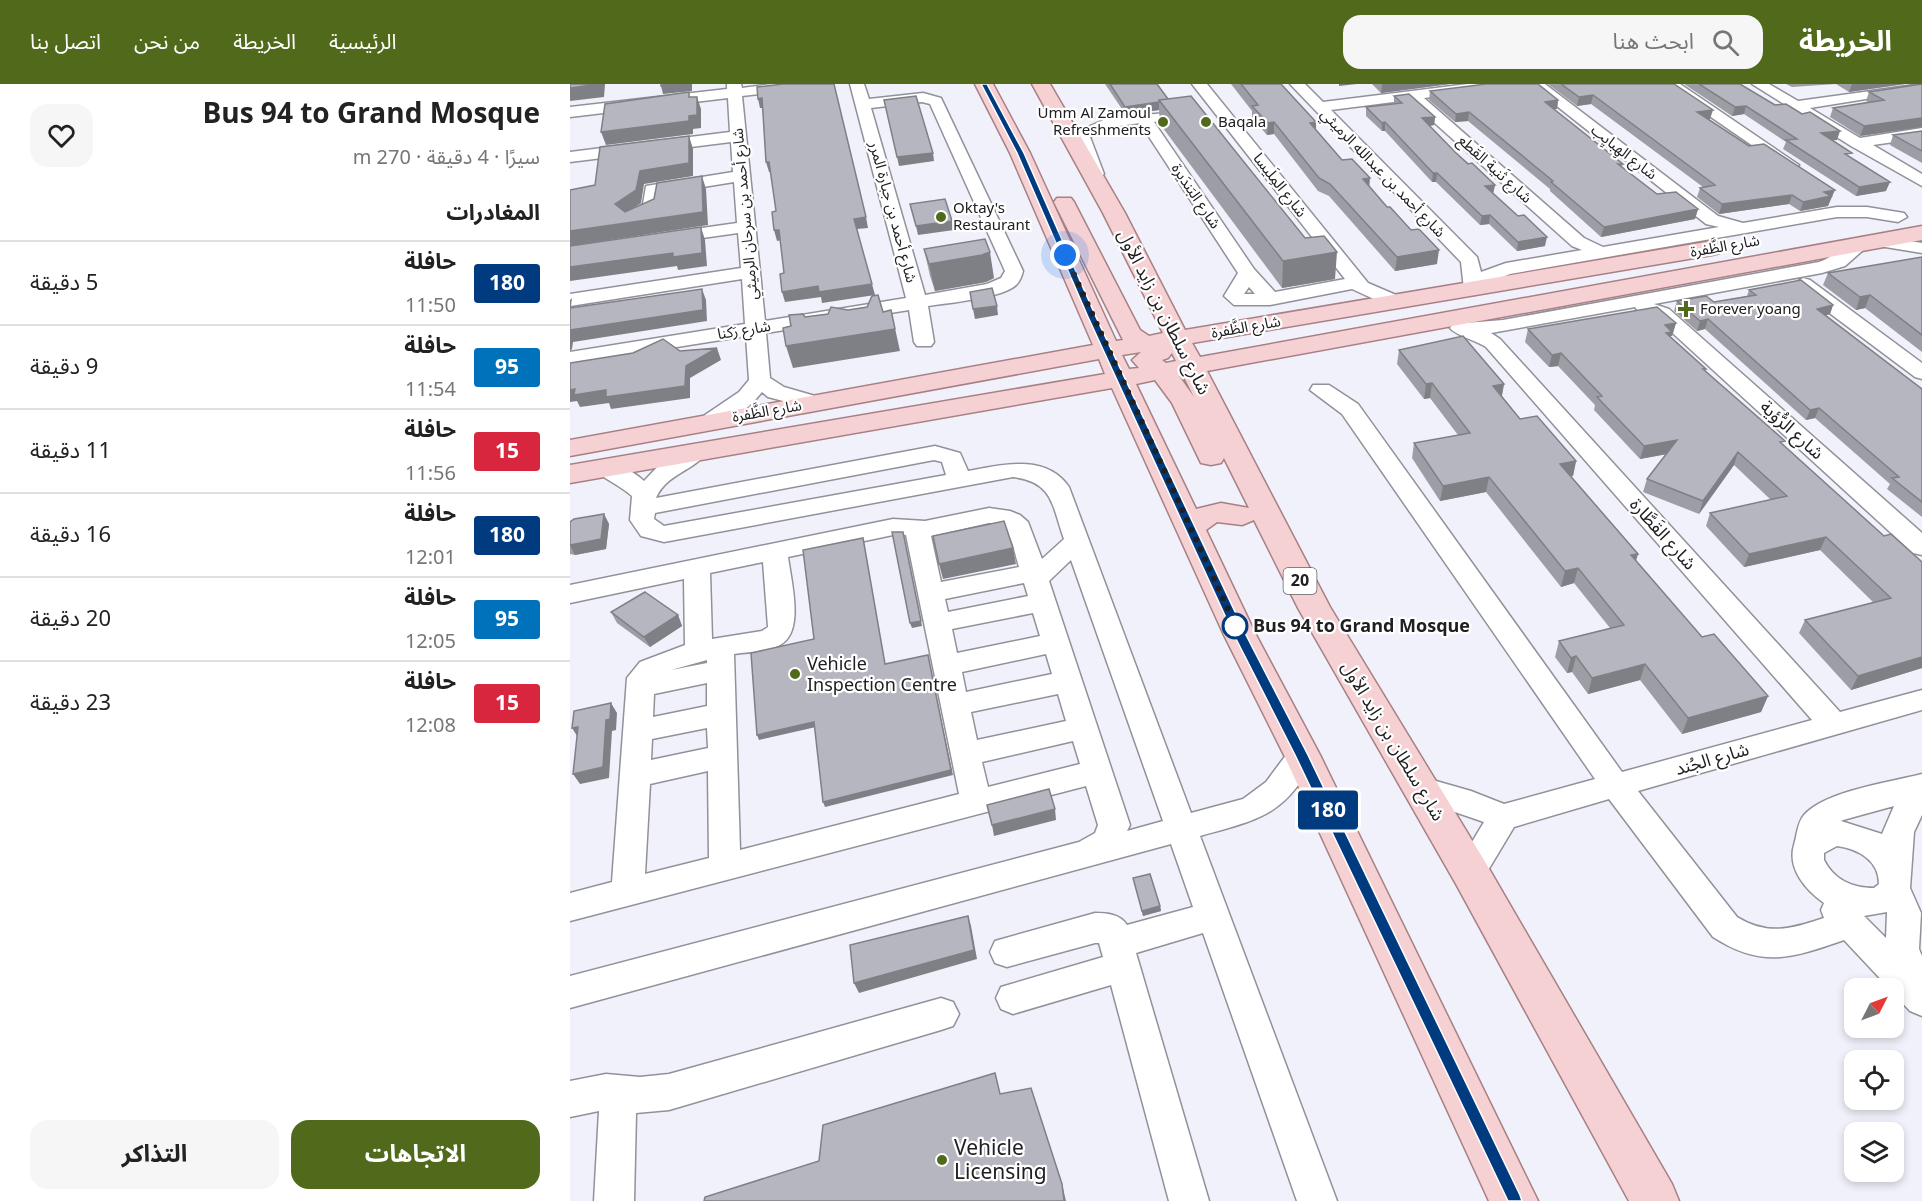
<!DOCTYPE html>
<html lang="ar">
<meta charset="utf-8">
<style>
body{margin:0;font-family:Georgia,"Noto Sans Arabic",serif;background:#f6f6f6;color:#222;direction:rtl;height:100vh;display:flex;flex-direction:column;font-size:22px;white-space:nowrap}
*{box-sizing:border-box;margin:0}
p{font-size:20px;color:#767676}
.icon{flex:none;width:33px;height:33px;fill:none;stroke:currentColor;stroke-width:2;stroke-linecap:round;stroke-linejoin:round}
.map{position:relative;flex:1;overflow:hidden;direction:ltr}
.panel{display:flex;flex-direction:column;background:#fff;width:570px}
.panel>*{flex:none}
.badge{padding:0 12px;border-radius:4px;font-size:21px;line-height:39px}
.needle{width:39px;rotate:48deg}
.tools{position:absolute;left:1274px;top:894px;display:grid;gap:12px}
.tools a{display:grid;place-items:center;width:60px;height:60px;border-radius:12px;background:#fff;box-shadow:0 3px 9px #0003;font-size:30px}
.you{position:absolute;width:30px;height:30px;margin:-15px;border:4px solid #fff;border-radius:50%;background:#1a73e8;box-shadow:0 0 0 9px #1a73e833}
.map>.badge{position:absolute;translate:-50% -50%;box-shadow:0 0 0 3px #fff}
h2{padding:0 30px;font-size:22px;line-height:54px}
.round{display:grid;place-items:center;flex:none;width:63px;height:63px;border-radius:18px;background:#f6f6f6}
.overview{display:flex;align-items:center;justify-content:space-between;height:102px;padding:0 30px}
h1{font-size:28px;font-weight:700;line-height:45px}
.button{display:flex;gap:12px;margin-top:auto;padding:12px 30px}
.button a{flex:1;height:69px;border-radius:18px;background:#51691a;color:#fff;font-size:24px;font-weight:700;line-height:69px;text-align:center}
.button a+a{background:#f6f6f6;color:#222}
ul{padding:0;list-style:none}
li{display:flex;align-items:center;gap:18px;height:84px;padding:0 30px;border-top:2px solid #e0e0e0}
li div{flex:1}
li b{display:block;font-size:22px}
li em{font-style:normal}
li .badge{min-width:66px;font-weight:700;text-align:center}
header{display:flex;align-items:center;gap:36px;box-sizing:border-box;height:84px;padding:0 30px;background:#51691a;color:#fff}
header strong{font-size:28px}
nav{display:flex;gap:33px;margin-inline-start:auto;font-size:21px}
.search{width:420px;height:54px;background:#f6f6f6;display:flex;align-items:center;gap:15px;box-sizing:border-box;padding:0 21px;border-radius:18px;color:#767676;font-size:22px}
main{display:flex;flex:1;min-height:0}
.map>svg:first-child{display:block}
.lines{fill:none;stroke-linecap:round;stroke-linejoin:round}
.minor-casing{stroke:#91919a;stroke-width:3}
.major-casing{stroke:#a78084;stroke-width:3}
.minor{fill:#fff;fill-rule:evenodd}
.major{fill:#f6d1d4;fill-rule:evenodd}
.wall{fill:#9d9da5}
.shaded-wall{fill:#7f7f86}
.building{fill:#b6b6c0;stroke:#7f7f86;stroke-width:1.5}
.line{fill:#003b80;stroke:#fff;stroke-width:1.5}
.walk{stroke:#202023;stroke-width:6;stroke-dasharray:0 10.8}
.poi-dot{fill:#51691a;stroke:#fff;stroke-width:2}
.stop-dot{fill:#fff;stroke:#003b80;stroke-width:3}
.labels{text-anchor:middle;dominant-baseline:central;stroke-width:4.5;stroke-linejoin:round;paint-order:stroke}
.far-poi-label{font-size:15px;fill:#202023;stroke:#fff;text-anchor:start}
.far-street-label{font-size:15px;fill:#202023;stroke:#fff}
.shield{fill:#fff;stroke:#636365;stroke-width:1.5}
.shield-label{font-size:16px;font-weight:bold;fill:#202023}
.street-label{font-size:18px;fill:#202023;stroke:#fff}
.stop-label{font-size:18px;font-weight:bold;fill:#202023;stroke:#fff;text-anchor:start}
.poi-label{font-size:18px;fill:#202023;stroke:#fff;text-anchor:start}
.near-poi-label{font-size:21px;fill:#202023;stroke:#fff;text-anchor:start}
</style>
<header>
<strong>الخريطة</strong>
<div class="search"><svg class="icon" aria-label="search" viewBox="0 0 24 24"><circle cx="10" cy="10" r="6"/><path d="M15 15l6 6"/></svg>ابحث هنا</div>
<nav><a>الرئيسية</a><a>الخريطة</a><a>من نحن</a><a>اتصل بنا</a></nav>
</header>
<main>
<div class="map">
<svg width="1352" height="1117" viewBox="0 0 1352 1117">
<rect width="100%" height="100%" fill="#f1f1fb"/>
<g class="lines">
<g class="minor-casing">
<path id="minor" d="M157,0H171L172,4L202,0H247L240,4L172,12L195,237L336,214L280,0H294L299,15L353,9L371,14L453,187C452,191 450,197 447,200C435,214 377,219 358,222L364,258L361,262H347L344,258L339,226L196,249L200,294L214,303L252,314L255,319L252,324L244,325L198,313L192,308C180,323 155,346 135,341L132,336L135,331L169,308L179,296L176,252L0,280V268L175,240L172,195L0,222V210L171,184L168,149L97,159L88,154L97,149L167,139L164,98L90,110L88,126L61,139L52,134L73,120L76,102L163,88L161,58L0,78V68L160,48L158,14L0,33V23L157,5ZM352,18L360,20L435,187L431,194L417,200L355,211L301,24Z
M622,0H637L798,199L833,214L836,218L833,222H819L782,205L700,221H664L654,212L668,189L570,39L542,43L520,53L534,90L526,95L520,94L504,56L507,48L538,34L597,29L600,32L597,35L584,38L684,185L705,208L775,195ZM679,203L685,210H674Z
M720,0H735L753,18L898,0H940L933,4L854,14L1014,154L1033,163L1149,143L1136,140L959,0H975L1148,132L1173,139L1267,123H1297L1334,129L1337,133L1328,138L1297,133H1267L940,190L913,201L911,209L904,211L894,205L891,178ZM839,16L1002,162L1012,166L936,179L911,188L907,173L761,26Z
M1093,0H1110L1229,81L1221,86L1215,84Z
M1182,0H1199L1228,17L1352,0V6L1240,24L1290,54L1352,44V54L1303,61L1352,90V102L1281,62Z
M1309,152L1352,159V169L1303,161L1300,157Z
M1291,155L1300,160L1275,182L1252,189L1084,220L1099,225L1352,449V471L1343,469L1085,233L1068,227L1065,223L921,249L930,255L1270,628L1352,606V626L1068,707L1167,833C1198,852 1221,845 1254,834L1251,826L1254,819C1236,806 1217,785 1224,761C1227,752 1227,739 1234,731C1255,707 1321,698 1352,690V731L1344,748L1340,804L1351,829L1349,865L1352,872V932L1340,927L1323,909V904H1319L1274,856C1222,874 1193,885 1143,853L1039,715L944,743L911,798L900,802L889,798L884,788L914,738L841,713L837,705L841,697L852,693L901,707L934,720L1025,695L772,330L740,306L743,301H759L788,320L1052,688L1242,636L916,263C907,257 885,251 880,244L883,240L933,236L1249,178C1265,173 1275,158 1291,155ZM1324,722L1312,750L1271,737L1273,736ZM1267,762C1288,765 1309,776 1309,800L1304,804C1283,804 1264,796 1254,776V769ZM1317,828V829L1316,854L1294,832Z
M1233,194L1240,196L1352,279V295L1345,293L1226,204L1224,200Z
M125,362L133,364L136,369C125,386 96,390 86,414L365,362L390,369L398,387C431,381 476,369 499,403L621,729L673,715L696,698L722,663L732,660L742,663L747,671C714,732 693,734 630,752L767,1117H727L633,849L566,869L639,1117H599L541,901L443,930L431,925L426,914L431,903L533,873L529,859H525L437,883L425,879L420,868L425,857L525,829C537,829 550,830 557,841L623,823L601,760L0,924V892L509,758L525,749L528,741L516,702L0,837V809L42,798L57,594L70,578L115,561L114,495L0,519V501L323,435L355,437L419,424L440,427L450,431L458,438L472,475L494,455C482,422 484,398 443,393L94,458L71,452L60,436L62,412C51,402 29,392 23,384L27,379C43,375 62,386 74,397L92,378ZM364,376L372,378L376,391L94,442L84,435L85,429ZM419,439C442,441 443,464 449,483L371,498L361,452ZM323,451H336L389,710L170,766L164,570C178,568 197,568 210,561C235,548 221,497 218,473ZM501,476L593,737L557,747L560,741L479,497ZM193,478L198,543L192,547L142,555L140,489ZM454,499L458,512L378,528L375,515ZM463,529L470,552L387,569L382,545ZM476,570L482,590L396,608L392,588ZM137,576V579L101,586ZM137,599V622L83,633L84,610ZM488,610L496,637L407,656L401,628ZM137,644L138,664L81,676L82,655ZM503,657L510,680L418,703L412,678ZM138,687L139,774L75,790L80,700Z
M371,914L383,918L389,930L383,942L371,946L99,1026L66,1029L64,1117H24L29,1027L0,1033V997L36,990L70,993L99,990Z"/>
</g>
<g class="major-casing">
<path id="major" d="M405,0H423L460,69L546,257L553,256L484,118L487,114H501L504,118L570,246L579,252L593,249L533,129L462,0H480L555,129L615,246L1142,157L1150,159L1153,164L1150,169L1142,171L622,259L630,273L1352,142V156L637,287L760,523L914,776L1102,1100L1109,1117H1059L886,800L728,524L684,436L672,441L647,438L636,446L685,549L750,671L968,1117H919L714,671L653,549L542,304L0,399V381L535,290L529,275L0,372V356L523,261L440,69ZM599,263L606,277L596,279L592,276L598,274L602,269ZM571,268L562,276L569,284L559,285L552,271ZM613,291L624,313L609,292ZM585,296L602,319L631,379L641,381L651,379L654,374L679,424L651,419L626,425L566,300Z"/>
</g>
<use href="#minor" class="minor"/>
<use href="#major" class="major"/>
</g>
<path class="wall" d="M535,0H587L598,15L765,195L712,204L590,40L589,26L556,31Z
M661,0H711L746,46L772,76L799,102L867,180L825,187L759,112L748,107L704,50L697,51L682,34V27Z
M802,0H880L811,9Z
M978,0H1104L1140,35H1138L1261,116H1260L1258,122L1230,127L1219,120L1149,130L1127,113L1130,104L1133,103L1021,20L1007,22Z
M1114,0H1170L1205,21L1267,56H1262L1316,107L1286,112L1213,65L1216,58L1174,30L1162,32Z
M1216,0H1335L1279,8L1266,0L1222,3Z
M1352,0V43L1290,52L1260,33L1263,24L1298,18L1296,17L1299,8Z
M860,7L988,16L987,25H984L1053,80L1052,83L1087,110L1128,125L1125,135L1031,153L980,107V105L898,37L885,38L859,16Z
M824,12L865,33L864,41L860,42L885,68L925,101L923,109L975,162L947,167L919,140L910,141L866,98H862L815,47H812L796,32V23L824,20Z
M1352,47V79L1320,61L1323,51Z
M354,165L424,194L416,198L365,207L360,192Z
M1352,173V268L1295,224L1286,226L1253,201L1258,189Z
M1179,206L1263,221L1260,230L1256,231L1352,305V433L1317,405L1320,400L1245,334L1236,336L1135,245L1127,247L1104,227L1107,217L1144,218L1177,212Z
M1106,239L1102,252H1100L1136,285L1135,287L1213,361L1314,452L1352,478V584L1281,606L1229,549L1235,536L1304,519L1250,466L1174,483L1136,442L1140,429L1201,416L1164,381L1129,430L1073,408L1077,395L1096,370L1070,375L1024,326L1025,321L988,282L979,283L955,258L958,245Z
M829,266L934,300L932,312L950,335L1006,377L1003,392H1001L1068,470L1066,477L1132,553L1198,612L1191,628L1112,650L1070,596L1018,610L1002,588L997,589L985,573L989,557L1040,544L1004,499L991,503L916,408L870,417L842,374L844,359L888,351L860,314L854,315L827,280Z
M34,430L39,440L36,465L5,471L0,470V438Z
M41,528L108,531L112,542L80,563L47,539Z
M563,794L590,822L591,827L573,832Z"/>
<path class="shaded-wall" d="M29,0H35L34,13L0,17V4Z
M105,0H122V7L93,10L91,2Z
M769,0H787L769,2Z
M812,0H880L811,9Z
M1282,0H1335L1279,8Z
M1023,11L1021,20L1007,22L1009,13Z
M127,13L131,25V44L123,45V50L36,61L31,48L119,32Z
M192,14L194,24H190L188,15Z
M988,16L987,25L974,27L975,18Z
M589,18V26L556,31L555,23Z
M1176,22L1174,30L1162,32L1165,23Z
M1143,26L1140,35L1125,36L1127,28Z
M899,28L898,37L885,38L886,30Z
M865,33L864,41L852,43V34Z
M1352,34V43L1290,52L1294,42Z
M704,38V50L697,51L698,39Z
M746,38V50L740,39Z
M815,38V47H812V39Z
M1270,47L1267,56L1248,58L1251,49Z
M119,52L123,65V92L74,100L71,119L50,133L45,120L70,87Z
M363,69L364,77L329,82L327,73Z
M196,78H199L202,88H199Z
M863,89H867L866,98H862Z
M132,92L136,105L138,141L0,162V147L133,128Z
M800,94L799,107L793,95Z
M1320,98L1316,107L1286,112L1289,103Z
M925,101L923,110L915,102Z
M1265,106L1258,122L1230,127L1233,118L1254,108Z
M1222,111L1219,120L1149,130L1152,120Z
M1128,125L1125,135L1031,153L1034,143Z
M920,131L919,140L910,141L912,132Z
M296,133L298,144L287,145L284,135Z
M382,137L384,146L348,151L346,142Z
M131,143L135,156L137,182L108,186L107,182L0,197V183Z
M204,146H209L212,156L207,157Z
M977,153L975,162L947,167L948,158Z
M869,166L867,180L825,187L827,173Z
M420,168L424,194L416,198L365,207L359,180Z
M767,168L765,195L712,204L713,177Z
M302,200L305,211L252,219L251,213L215,218L212,208L248,202Z
M132,205L136,216L137,237L3,258L2,265L0,267V246Z
M1300,211L1295,224L1286,226L1290,213Z
M1263,221L1260,230L1244,235L1247,225Z
M427,222L428,231L405,235L403,225Z
M321,226L330,267L223,284L216,262Z
M1138,235L1135,245L1127,247L1130,237Z
M1106,239L1102,252H1100L1098,260L1095,241Z
M147,264L151,276L120,294V314L41,325L39,319L10,323L7,317L0,318V306L116,282Z
M991,269L988,282L979,283L982,271Z
M862,299L860,314L854,315L856,300Z
M934,300L931,315L923,302Z
M1249,324L1245,334L1236,336L1240,326Z
M1107,356L1103,369L1070,375L1074,362Z
M1168,368L1164,381L1129,430L1133,417Z
M1006,377L1003,392L986,395L990,380Z
M919,393L916,408L870,417L873,402Z
M34,430L39,440L36,465L5,471L0,461Z
M333,448L352,542L342,544L340,539Z
M1256,453L1250,466L1174,483L1179,470Z
M443,464L446,480L373,495L369,480Z
M1068,470L1063,485L1061,471Z
M1008,484L1004,499L991,503L995,487Z
M108,531L112,542L80,563L74,553Z
M358,571L383,691L255,723L253,718Z
M1006,572L1002,588L997,589L1001,574Z
M1352,573V584L1281,606L1288,592Z
M1075,580L1070,596L1018,610L1022,594Z
M1198,612L1191,628L1112,650L1118,634Z
M41,619L47,629L46,646L42,647L39,694L10,700L3,690L36,636Z
M244,638L246,643L189,656L187,651Z
M8,643L9,655L2,644Z
M485,725L486,736L424,752L422,741Z
M590,822L591,827L573,832L572,827Z
M398,832L401,842L407,875L289,909L284,899Z
M492,1100L496,1117H494Z"/>
<path class="building" d="M0,0H29L0,4Z
M91,0H105L91,2Z
M213,0H264L296,133L284,135L302,200L249,208L248,202L212,208L210,190L214,189L209,146H204L202,128L206,127L199,78H196L192,14L188,15L187,3Z
M540,0H587L598,15L589,16V18L555,23Z
M671,0H711L746,38L740,39L772,76L782,75L800,94L793,95L817,123H820L841,146L849,145L869,166L827,173L760,100L749,94L704,38L698,39L682,22L688,21Z
M916,0H968L988,16L975,18L1053,80H1048L1087,110L1106,108L1128,125L1034,143L981,98L983,97L899,28L886,30L860,7Z
M991,0H1104L1143,26L1127,28L1179,62L1194,60L1265,106L1254,108L1261,112L1233,118L1222,111L1152,120L1130,104L1145,101L1023,11L1009,13Z
M1129,0H1170L1205,21L1216,20L1232,30L1240,28L1270,47L1251,49L1282,69L1275,70L1320,98L1289,103L1216,56L1227,55L1176,22L1165,23Z
M1352,0V34L1294,42L1263,24L1314,16L1299,8Z
M119,8V13H127V31L119,32V37L31,48L35,20Z
M839,10L865,33L852,34L885,68L898,80L902,79L925,101L915,102L948,132L954,131L977,153L948,158L920,131L912,132L867,89H863L815,38L812,39L796,23L832,19L824,12Z
M346,12L363,69L327,73L314,16Z
M621,12L735,154L754,152L767,168L713,177L589,16Z
M1352,47V67L1323,51Z
M119,52V79L70,87L66,106L45,120L55,128L84,115L87,99L132,92L133,128L0,147V106L25,101L30,63Z
M375,115L382,137L346,142L340,120Z
M131,143L132,169L103,173V169L0,183V162Z
M415,155L420,168L412,171L359,180L354,165Z
M1352,173V251L1300,211L1290,213L1258,189Z
M1231,196L1263,221L1247,225L1352,305V418L1322,394L1329,393L1249,324L1240,326L1138,235L1130,237L1107,217L1136,212L1144,218L1186,211L1179,206Z
M422,204L427,222L403,225L400,208Z
M132,205L133,226L0,246V217L1,216L0,224Z
M308,211L313,228L321,226L325,245L216,262L213,244L221,242L219,231L233,230L235,233L258,230L261,223L278,226L297,223L302,212Z
M1087,223L1106,239L1095,241L1102,248L1096,249L1136,285H1133L1215,357L1210,358L1314,452L1321,450L1352,478V573L1288,592L1235,536L1321,514L1256,453L1179,470L1140,429L1217,412L1168,368L1133,417L1077,395L1107,356L1074,362L1027,313L1032,312L991,269L982,271L958,245Z
M893,252L934,300L923,302L950,335L967,332L1006,377L990,380L1068,470L1061,471L1132,553L1144,550L1198,612L1118,634L1075,580L1022,594L1006,572L1001,574L989,557L1054,541L1008,484L995,487L919,393L873,402L844,359L900,349L862,299L856,300L829,266Z
M93,255L110,267L147,264L116,282L115,302L36,313V306L4,311L5,305L0,306V279L63,269Z
M34,430L31,455L0,461V438L4,435Z
M434,437L443,464L369,480L363,452Z
M322,448H333L351,537L340,539Z
M293,454L315,580L358,571L381,686L253,718L244,638L187,651L181,569L244,555L233,466Z
M75,508L108,531L74,553L41,528Z
M41,619L40,635L36,636L33,683L3,690L8,643L2,644L4,627Z
M479,705L485,725L422,741L417,721Z
M580,790L590,822L572,827L563,794Z
M398,832L404,866L284,899L280,861Z
M425,989L430,1010L461,1004L492,1100L494,1117H134L135,1113L249,1077L253,1041Z"/>
<path class="line" d="M411,0H417L454,69L526,233L675,549L738,671L950,1111L952,1117H938L725,671L663,549L518,233L447,69Z"/>
<g class="lines">
<path class="walk" d="M495,171L669,549L665,542"/>
</g>
<g class="poi-dot">
<circle cx="593" cy="38" r="6"/>
<circle cx="636" cy="38" r="6"/>
<circle cx="371" cy="133" r="6"/>
<path d="M1113 216h6v6h6v6h-6v6h-6v-6h-6v-6h6z"/>
<circle cx="225" cy="590" r="6"/>
<circle cx="372" cy="1076" r="6"/>
</g>
<circle class="stop-dot" cx="665" cy="542" r="12"/>
<g class="labels">
<g class="far-poi-label">
<text x="581" y="29" text-anchor="end">Umm Al Zamoul<tspan x="581" dy="17">Refreshments</tspan></text>
<text x="648" y="38">Baqala</text>
<text x="383" y="124">Oktay's<tspan x="383" dy="17">Restaurant</tspan></text>
<text x="1130" y="225">Forever yoang</text>
</g>
<g class="far-street-label">
<text transform="translate(1054 68) rotate(38)">شارع الهِبايِب</text>
<text transform="translate(925 85) rotate(42)">شارع ثَنية القَطع</text>
<text transform="translate(813 89) rotate(46)">شارع أحمد بن عبدالله الرميثي</text>
<text transform="translate(710 101) rotate(52)">شارع المِلَيسا</text>
<text transform="translate(626 112) rotate(56)">شارع البَندَيرة</text>
<text transform="translate(323 128) rotate(75)">شارع أحمد بن جبارة المرر</text>
<text transform="translate(175 130) rotate(-95)">شارع أحمد بن سرحان الرميثي</text>
<text transform="translate(1155 162) rotate(-10)">شارع الظَّفرة</text>
<text transform="translate(676 243) rotate(-10)">شارع الظَّفرة</text>
<text transform="translate(174 246) rotate(-9)">شارع رَكنا</text>
<text transform="translate(197 327) rotate(-10)">شارع الظَّفرة</text>
</g>
<rect class="shield" x="713.5" y="484" width="33" height="26" rx="4.5"/>
<g class="shield-label">
<text x="730" y="497">20</text>
</g>
<g class="street-label">
<text transform="translate(594 228) rotate(63)">شارع سلطان بن زايد الأول</text>
<text transform="translate(1222 346) rotate(42)">شارع الرُّؤية</text>
<text transform="translate(1093 450) rotate(48)">شارع القَطَّارة</text>
<text transform="translate(823 657) rotate(59)">شارع سلطان بن زايد الأول</text>
<text transform="translate(1142 675) rotate(-16)">شارع الجُند</text>
</g>
<g class="stop-label">
<text x="683" y="542">Bus 94 to Grand Mosque</text>
</g>
<g class="poi-label">
<text x="237" y="580">Vehicle<tspan x="237" dy="21">Inspection Centre</tspan></text>
</g>
<g class="near-poi-label">
<text x="384" y="1064">Vehicle<tspan x="384" dy="24">Licensing</tspan></text>
</g>
</g>
</svg>
<div class="tools">
<a><svg class="needle" viewBox="-14 -14 28 28"><path d="M0-13l5 13h-10z" fill="#e53935"/><path d="M0 13l5-13h-10z" fill="#767676"/></svg></a>
<a><svg class="icon" aria-label="locate" viewBox="0 0 24 24"><circle cx="12" cy="12" r="6"/><path d="M12 2v4M12 18v4M2 12h4M18 12h4"/></svg></a>
<a><svg class="icon" aria-label="layers" viewBox="0 0 24 24"><path d="M12 4l9 5-9 5-9-5zM3 14l9 5 9-5"/></svg></a>
</div>
<div class="you" style="left:495px;top:171px"></div>
<b class="badge" style="left:758px;top:726px;background:#003b80;color:#fff">180</b>
</div>
<section class="panel">
<div class="overview"><div><h1>Bus 94 to Grand Mosque</h1><p>سيرًا · 4 دقيقة · 270 m</p></div><a class="round"><svg class="icon" aria-label="heart" viewBox="0 0 24 24"><path d="M12 20l-8-8c-3-5 5-10 8-4 3-6 11-1 8 4z"/></svg></a></div>
<h2>المغادرات</h2>
<ul>
<li><span class="badge" style="background:#003b80;color:#fff">180</span><div><b>حافلة</b><p>11:50</p></div><em>5 دقيقة</em></li>
<li><span class="badge" style="background:#0072bc;color:#fff">95</span><div><b>حافلة</b><p>11:54</p></div><em>9 دقيقة</em></li>
<li><span class="badge" style="background:#d7263d;color:#fff">15</span><div><b>حافلة</b><p>11:56</p></div><em>11 دقيقة</em></li>
<li><span class="badge" style="background:#003b80;color:#fff">180</span><div><b>حافلة</b><p>12:01</p></div><em>16 دقيقة</em></li>
<li><span class="badge" style="background:#0072bc;color:#fff">95</span><div><b>حافلة</b><p>12:05</p></div><em>20 دقيقة</em></li>
<li><span class="badge" style="background:#d7263d;color:#fff">15</span><div><b>حافلة</b><p>12:08</p></div><em>23 دقيقة</em></li>
</ul>
<div class="button"><a>الاتجاهات</a><a>التذاكر</a></div>
</section>
</main>
